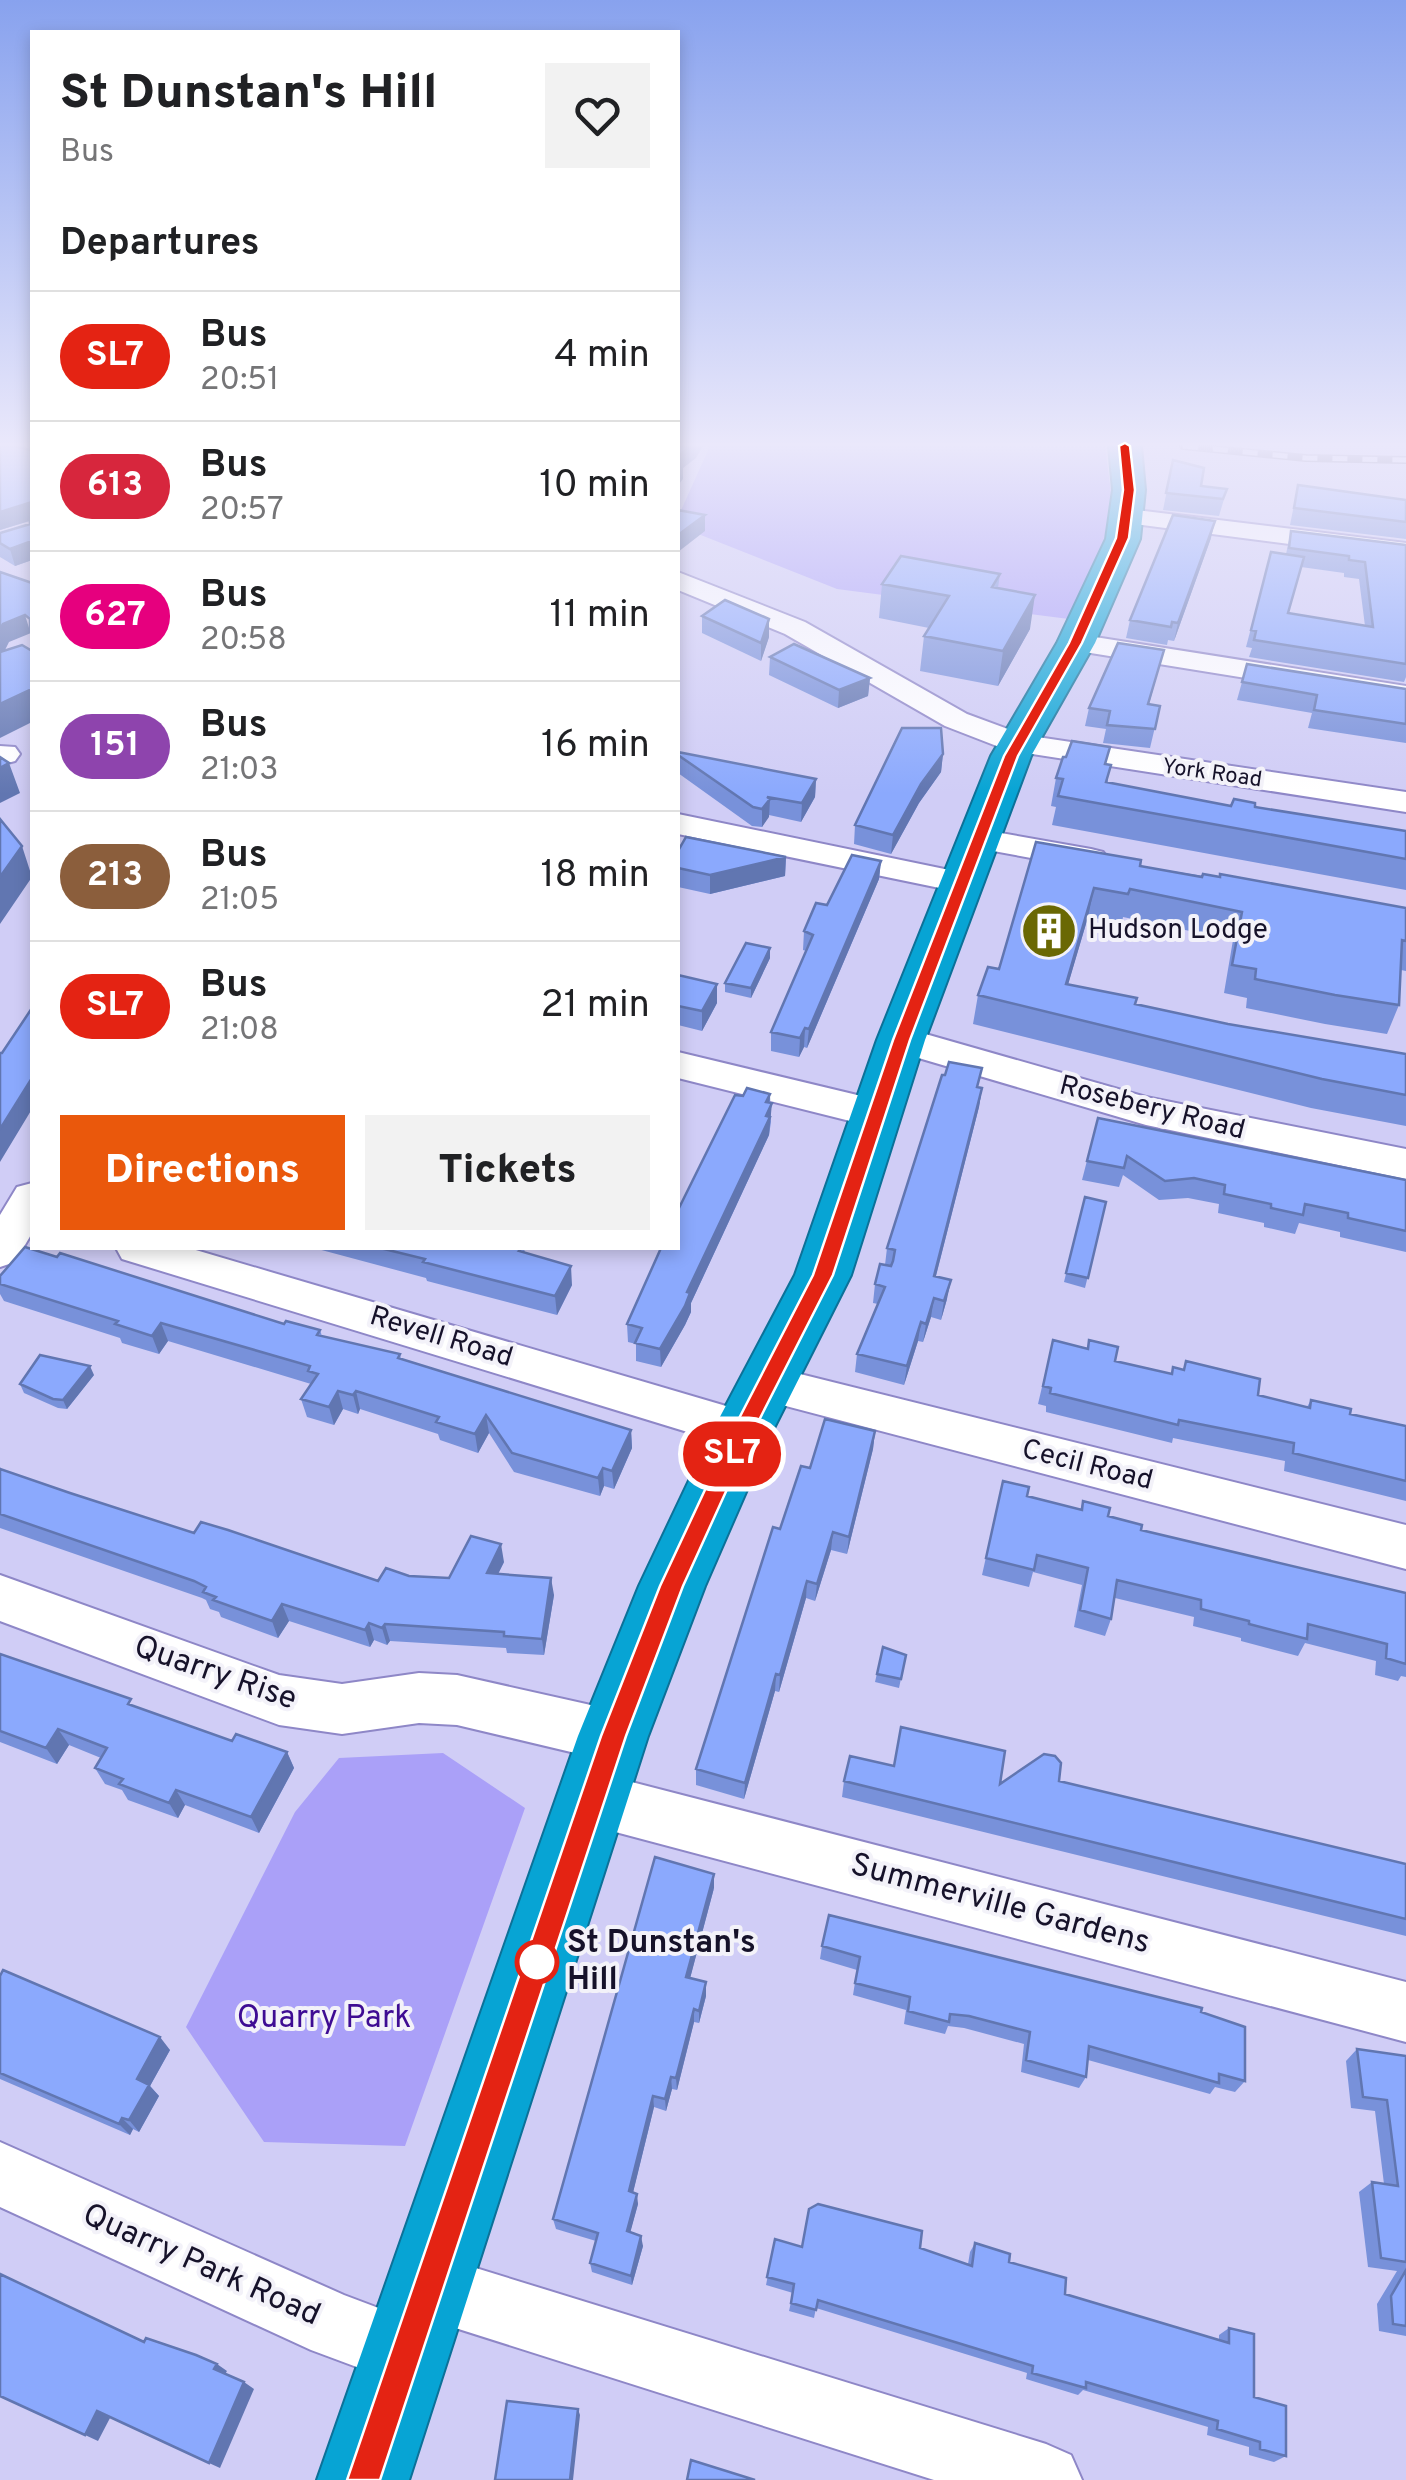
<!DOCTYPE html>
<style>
body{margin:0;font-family:Overpass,sans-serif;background:#f2f2f2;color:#202124;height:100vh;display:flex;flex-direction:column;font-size:38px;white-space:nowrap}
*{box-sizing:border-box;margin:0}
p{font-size:32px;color:#757577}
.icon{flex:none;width:55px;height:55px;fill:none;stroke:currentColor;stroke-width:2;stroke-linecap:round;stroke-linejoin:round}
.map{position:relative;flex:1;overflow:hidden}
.details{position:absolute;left:30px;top:30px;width:650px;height:1220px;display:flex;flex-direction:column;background:#fff;border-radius:0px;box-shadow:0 5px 15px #0003}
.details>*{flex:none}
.badge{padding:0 20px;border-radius:32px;font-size:35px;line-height:65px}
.map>.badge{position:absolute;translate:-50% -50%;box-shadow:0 0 0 5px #fff}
h2{padding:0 30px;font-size:38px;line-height:90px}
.round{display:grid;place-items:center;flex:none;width:105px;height:105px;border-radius:0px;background:#f2f2f2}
.summary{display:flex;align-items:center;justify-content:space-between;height:170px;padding:0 30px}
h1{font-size:48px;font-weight:800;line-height:75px}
.button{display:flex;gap:20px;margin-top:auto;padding:20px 30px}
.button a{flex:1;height:115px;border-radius:0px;background:#ea580c;color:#fff;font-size:40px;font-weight:800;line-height:115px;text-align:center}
.button a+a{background:#f2f2f2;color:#202124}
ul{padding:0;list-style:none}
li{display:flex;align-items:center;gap:30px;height:130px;padding:0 30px;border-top:2px solid #e0e0e0}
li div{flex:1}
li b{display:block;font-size:38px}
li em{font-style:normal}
li .badge{min-width:110px;font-weight:700;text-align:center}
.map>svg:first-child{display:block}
.green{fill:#aaa0f8}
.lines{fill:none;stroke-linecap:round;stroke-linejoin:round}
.minor-casing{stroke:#8e87c7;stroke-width:4}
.highway-casing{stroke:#0c7198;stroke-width:4}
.minor{fill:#fff;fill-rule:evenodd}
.highway{fill:#07a4d4;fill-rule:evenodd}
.rail-casing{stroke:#302c47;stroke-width:8}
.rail{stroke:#f3f2f9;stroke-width:5;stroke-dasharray:15;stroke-linecap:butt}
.wall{fill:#7891da;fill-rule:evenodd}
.shaded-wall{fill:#6176b1}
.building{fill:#8ba9fd;stroke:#6176b1;stroke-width:2.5}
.line{fill:#e42313;stroke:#fff;stroke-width:2.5}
.stop-dot{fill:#fff;stroke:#e42313;stroke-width:5}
.labels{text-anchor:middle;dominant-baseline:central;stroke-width:8;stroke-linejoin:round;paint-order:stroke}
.far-street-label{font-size:22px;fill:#16122a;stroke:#f3f2f9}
.poi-label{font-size:28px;fill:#16122a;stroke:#f3f2f9;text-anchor:start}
.street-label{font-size:28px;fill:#16122a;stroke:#f3f2f9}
.near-street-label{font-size:32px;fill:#16122a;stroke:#f3f2f9}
.near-stop-label{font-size:32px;font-weight:bold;fill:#16122a;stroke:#f3f2f9;text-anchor:start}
.near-park-label{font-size:32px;fill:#3e0c93;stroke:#f3f2f9}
</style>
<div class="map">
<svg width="1406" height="2480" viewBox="0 0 1406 2480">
<rect width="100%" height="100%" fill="#d0cdf6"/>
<path class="green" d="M710,446L1105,447L1113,507L1094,575L1069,619L837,589L678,526V517Z
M443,1753L525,1808L405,2146L264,2142L186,2027L295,1812L339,1758Z"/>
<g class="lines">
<g class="minor-casing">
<path id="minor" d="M1128,509L1406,543V559L1119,522L1115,517L1119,512Z
M678,572L805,622L967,714L1024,735L1406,792V812L1007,750L945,726L785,634L678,590Z
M1076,634L1406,686V704L1066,649L1062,643L1066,637Z
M0,746L15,747L20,754L15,761L0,765Z
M678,814L959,872L971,875L976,882L971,889L959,892L678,834Z
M978,829L1091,849L1103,852L1108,859L1103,866L1091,869L966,846L961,839L966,832Z
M901,1027L1146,1097L1406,1149V1179L1146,1125L888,1049L882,1040L888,1031Z
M678,1052L878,1100L892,1104L898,1114L892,1124L878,1128L678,1078Z
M32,1183V1233L15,1262L0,1267V1215L17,1187Z
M116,1248H189L743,1411L760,1416L766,1430L760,1444L743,1449L122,1259Z
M768,1366L1406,1525V1569L752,1397L745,1384L752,1371Z
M0,1575L279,1675L342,1684L419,1673L457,1675L613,1710L632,1718L640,1736L632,1754L613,1762L457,1725L419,1723L342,1734L279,1725L0,1621Z
M593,1772L1406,1982V2042L593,1826L573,1818L565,1799L573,1780Z
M0,2142L344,2295L429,2327L439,2351L429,2375L405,2385L311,2350L0,2207Z
M427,2253L1046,2444L1071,2455L1082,2480H934L427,2319L403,2310L394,2286L403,2262Z"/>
</g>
<g class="highway-casing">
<path id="highway" d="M1109,446H1141L1145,490L1140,539L1095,643L1031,756L925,1040L851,1275L773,1430L705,1586L648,1736L409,2480H317L578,1736L639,1586L713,1430L795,1275L877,1040L991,756L1057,643L1106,539L1113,490Z"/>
</g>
<use href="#minor" class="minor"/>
<use href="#highway" class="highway"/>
<g class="rail-casing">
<path id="rail" d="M1183,446L1306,458L1406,460"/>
</g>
<use href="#rail" class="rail"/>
</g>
<path class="wall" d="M0,446L30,450L32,560L15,566L0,557V533L30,524V521L0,530Z
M1173,460L1201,486L1227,489L1219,516L1163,510Z
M1298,485L1406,500V539L1290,525Z
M1291,531L1406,545V677L1404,682L1249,657L1252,648L1246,647L1271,552L1286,554ZM1301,567L1344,573V577L1359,579L1365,626L1288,613Z
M1211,538L1174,641L1168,640L1167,645L1126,638L1130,620Z
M1000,574L998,588L1030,629L998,686L920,671L924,636L929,628L879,618L882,584Z
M702,616L769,619V637L761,661L702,633Z
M1164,650L1149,704L1160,706L1150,748L1103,743L1106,729L1085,726L1089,708Z
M770,657L870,678L868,696L838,708L769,675Z
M1247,664L1406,689V743L1308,728L1312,713L1237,700Z
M678,752L816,779L815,797L801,822L769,815L762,827L752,826L678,773Z
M943,754L941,772L919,803L891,854L854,844L855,825Z
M1066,757L1106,764L1108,782L1231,806L1255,807L1406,831V890L1052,825L1056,807L1051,806L1056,778Z
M1036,842L1140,866L1406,908V971L1401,970L1399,1005L1387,1034L1325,1024L1246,1008L1247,998L1224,993L1233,940L1123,917L1122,923L1088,917L1068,984L1135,1004L1228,1024L1406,1054V1126L1311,1108L973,1024L978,995L999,969Z
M786,857L785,876L710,894L678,887V868Z
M881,861L879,879L807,1048L804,1047L799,1057L771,1051V1032L806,951L803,950L804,931L827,905Z
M770,948V958L751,998L725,992V983Z
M678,975L717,984V1003L702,1031L678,1025Z
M979,1087L982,1088L979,1107L936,1276L947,1299L941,1320L931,1317L923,1342L918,1341L904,1385L855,1372L857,1354L878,1304L873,1303L875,1284L885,1265L887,1248Z
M770,1094L771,1122L769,1135L691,1303V1312L685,1325L661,1367L636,1361V1344L628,1342L627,1324L743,1096Z
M1098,1118L1406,1180V1252L1340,1237V1232L1299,1223L1295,1234L1264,1227V1223L1218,1213L1219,1204L1188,1198L1159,1200L1123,1175L1119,1187L1082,1180Z
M1085,1197L1106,1202L1085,1288L1064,1282Z
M314,1248H524L525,1253L572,1285L557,1315L427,1281L426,1278Z
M0,1276L320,1330L322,1336L400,1354L401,1359L631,1430L632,1448L614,1489L604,1486L600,1496L514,1472L489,1433L478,1453L440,1440L438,1434L360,1409L358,1414L343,1409L334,1425L307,1417L301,1399L311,1384L168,1341L159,1354L122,1343L120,1338L4,1301L0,1294Z
M1053,1340L1087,1348L1089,1340L1115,1361L1171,1374L1173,1367L1183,1370L1186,1361L1258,1395L1307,1407L1311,1400L1350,1414L1406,1426V1501L1284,1471L1285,1461L1173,1438L1172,1443L1046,1412V1406L1038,1404Z
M94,1375L67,1409L58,1408L24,1393L20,1384Z
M875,1431L873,1449L847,1554L831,1550L815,1601L806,1598L779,1692L775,1691L744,1799L696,1785V1769L780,1529L810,1468Z
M0,1467L1,1469L70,1493L194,1533L378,1581L409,1576L449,1578L504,1562L498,1574L554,1595L544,1655L507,1653L506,1648L390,1641L387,1645L374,1640L370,1647L289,1621L278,1638L221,1617L219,1612L210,1609L206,1600L202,1598L0,1528Z
M1003,1481L1027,1496L1080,1510L1083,1501L1108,1516L1141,1530L1406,1593V1677L1401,1676L1398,1681L1375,1675L1376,1661L1305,1643L1298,1656L1241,1641V1638L1193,1626L1194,1617L1115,1598L1111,1619L1105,1636L1074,1627L1082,1585L1033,1572L1029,1587L982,1575Z
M883,1647L906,1655L899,1688L875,1682Z
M0,1654L136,1707L232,1741L287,1752L294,1768L259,1833L185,1805L178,1818L128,1800L122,1790L105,1784L95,1768L101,1758L69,1745L57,1764L0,1742Z
M894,1766L1000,1784L1059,1781L1406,1864V1936L842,1797L844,1781Z
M714,1888L690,1978L706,1996L699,2023L694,2022L677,2090L672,2089L666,2111L654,2107L633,2192L638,2204L630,2232L643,2246L632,2285L592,2272L590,2263L596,2241L556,2229L553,2219Z
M822,1946L1201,2012L1245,2081L1235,2092L1215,2087L1210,2094L1088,2060L1086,2077L1079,2088L1021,2072L1024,2044L964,2028L948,2026L945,2034L904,2024L906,2010L853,1995L857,1970L820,1959Z
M0,1976L170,2050L150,2086L159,2096L139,2132L133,2129L130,2135L0,2079Z
M1357,2049L1406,2056V2336L1379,2331L1377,2304L1397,2271L1368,2267L1359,2192L1372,2182L1384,2184L1375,2111L1351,2108L1346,2061Z
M775,2239L802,2247L968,2264L970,2252L975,2243L1065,2294L1219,2340V2335L1229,2328L1254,2397L1286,2456L1274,2462L1249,2455V2447L1207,2435L1208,2427L1083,2390L1078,2395L1026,2379L1027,2373L816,2308L814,2318L789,2311L793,2293L766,2285Z"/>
<path class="shaded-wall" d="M691,446H703L696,458L683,468V479L678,485V456Z
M29,503L32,520L0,530V512Z
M705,515V531L678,552V535Z
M1215,521L1211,538L1174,641L1178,623Z
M32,541V560L15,566L10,549Z
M1035,595L1030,629L998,686L1003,651Z
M25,615L30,631H32V639L31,633L9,642L3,654H0V630L3,624Z
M769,619V637L761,661V643Z
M870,678L868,696L838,708L839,690Z
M32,689V722L0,738V704Z
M943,754L941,772L919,803L891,854L893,835L921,784Z
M9,763L20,793L0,803V768Z
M816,779L815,797L801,822L802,803Z
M770,799L769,817L762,827V809Z
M22,846L32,877L0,924V877Z
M786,857L785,876L710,894V875Z
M881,861L879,879L807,1048L809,1029Z
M1094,888L1088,917L1060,1012L1066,984Z
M770,948V958L751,998V988Z
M717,984V1003L702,1031V1011Z
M805,1028L804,1047L799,1057L800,1038Z
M32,1078V1109L0,1162V1129Z
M982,1088L979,1107L931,1295L934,1276Z
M770,1094L769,1109L772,1103L769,1135L691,1303V1312L685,1325L661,1367L660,1349L687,1292Z
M571,1266L572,1285L557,1315L555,1296Z
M951,1280L947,1299L941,1320L944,1301Z
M934,1298L931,1317L923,1342L926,1324Z
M921,1322L918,1341L904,1385L907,1366Z
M161,1323L168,1341L159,1354L152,1336Z
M90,1366L94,1375L67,1409L63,1400Z
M338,1391L343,1409L334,1425L329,1407Z
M356,1391L360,1409L358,1414L353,1395Z
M486,1415L489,1433L478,1453L475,1434Z
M631,1430L632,1448L614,1489L612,1471Z
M875,1431L873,1449L847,1554L849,1537Z
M603,1468L604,1486L600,1496L598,1478Z
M833,1532L831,1550L815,1601L817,1584Z
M501,1544L504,1562L490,1590L487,1573Z
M551,1578L554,1595L544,1655L542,1639Z
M807,1581L806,1598L779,1692L780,1675Z
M282,1604L289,1621L278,1638L272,1621Z
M369,1623L374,1640L370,1647L365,1630Z
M385,1624L390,1641L387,1645L382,1628Z
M776,1674L775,1691L744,1799L745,1783Z
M58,1729L69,1745L57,1764L46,1748Z
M287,1752L294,1768L259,1833L251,1817Z
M176,1790L185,1805L178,1818L169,1803Z
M714,1874V1888L687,1990L686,1977Z
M706,1982V1996L699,2023V2011Z
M694,2009V2022L677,2090L676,2078Z
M160,2037L170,2050L150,2086L159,2096L139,2132L129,2120L137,2079Z
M671,2077L672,2089L666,2111L665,2099Z
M653,2096L654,2107L631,2201L629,2191Z
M122,2118L133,2129L130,2135L119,2124Z
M637,2194L638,2204L628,2241L627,2231Z
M641,2236L643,2246L632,2285L631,2276Z
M217,2364L227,2371L224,2376L214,2369Z
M244,2382L254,2389L220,2468L209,2463Z
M578,2409L580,2415L573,2480H570Z
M97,2411L110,2418L98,2441L85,2435Z"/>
<path class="building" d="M0,446H14L30,450V446H32V541L10,549L0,543V533L30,524L29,503L0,512Z
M678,446H691L678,456Z
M1173,460L1204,468L1201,486L1227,489L1223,499L1166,493Z
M1298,485L1406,500V522L1294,508Z
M678,510L705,515L678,535Z
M1173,515L1215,521L1178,623L1172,622L1171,627L1130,620Z
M1291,531L1406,545V664L1254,640L1256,631L1251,630L1271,552L1304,557L1288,613L1373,627L1365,562L1349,560V556L1289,548Z
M901,556L1000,574L992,587L1035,595L1003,651L924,636L949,596L882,584Z
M0,572L32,583V631H30V619L25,615L3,624L0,630Z
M725,600L769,619L761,643L702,616Z
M1118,643L1164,650L1148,704L1160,706L1155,729L1107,725L1110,711L1089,708Z
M794,644L870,678L839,690L770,657Z
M22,645L32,651V689L0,704V652Z
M1247,664L1406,689V724L1314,710L1317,695L1242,682Z
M902,728H941L943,754L921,784L893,835L855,825Z
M1072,741L1110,747L1105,764L1111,765L1106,782L1231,806L1234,799L1255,803V807L1406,831V859L1058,796L1063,779L1056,778L1063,757H1066Z
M678,752L816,779L802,803L767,797L770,799L762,809L753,807L678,755Z
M0,757L9,763L0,768Z
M0,819L22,846L0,877Z
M686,837L786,857L710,875L678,868V851Z
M1036,842L1141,860L1140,866L1202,877L1203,874L1220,877V874L1406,908V941L1402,940L1399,1005L1335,995L1255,979L1256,969L1232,965L1242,912L1130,889L1128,894L1094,888L1066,984L1137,998L1135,1004L1228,1024L1406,1054V1095L1322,1079L978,995L988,967L999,969Z
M852,855L881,861L809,1029L805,1028L800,1038L771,1032L813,935L804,931L816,903L827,905Z
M746,943L770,948L751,988L725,983Z
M678,975L717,984L702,1011L678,1006Z
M32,1008V1078L0,1129V1053H2Z
M949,1062L982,1068L977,1087L982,1088L934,1276L951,1280L944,1301L934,1298L926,1324L921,1322L907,1366L857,1354L885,1287L875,1284L880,1264L891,1266L893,1261L895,1250L887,1248L942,1075H945Z
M747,1088L770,1094L766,1102L772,1103L766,1116L770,1117L687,1292L690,1293L685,1306L660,1349L635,1343L642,1328L627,1324L661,1248H678V1210L735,1095L743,1096Z
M1098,1118L1406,1180V1231L1348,1218V1213L1305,1204L1303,1215L1271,1208V1204L1224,1194L1225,1185L1194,1178L1165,1181L1127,1156L1124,1168L1087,1161Z
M1085,1197L1106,1202L1088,1278L1066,1273Z
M25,1247L57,1257L60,1253L284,1324L286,1321L320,1330L317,1335L400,1354L398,1358L631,1430L612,1471L603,1468L598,1478L512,1453L486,1415L475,1434L436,1422L439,1417L356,1391L353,1395L338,1391L329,1407L301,1399L318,1374L308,1371L310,1366L161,1323L152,1336L115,1324L118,1321L0,1284V1276Z
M380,1248H522L519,1251L571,1266L555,1296L423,1262L425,1259Z
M1053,1340L1088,1349L1089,1340L1118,1347L1115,1361L1172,1374L1173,1367L1184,1370L1186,1361L1260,1379L1258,1395L1310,1408L1311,1400L1351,1409L1350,1414L1406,1426V1481L1293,1453L1294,1443L1179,1420L1178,1425L1050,1393L1051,1388L1043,1386Z
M40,1355L90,1366L63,1400L53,1399L20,1384Z
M825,1419L875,1431L849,1537L833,1532L817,1584L807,1581L780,1675L776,1674L745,1783L696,1769L773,1527L780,1529L801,1466L810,1468Z
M0,1469L70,1493L194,1533L201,1522L228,1530L378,1581L386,1568L409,1576L449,1578L471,1536L501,1544L487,1573L551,1578L542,1639L504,1636V1632L385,1624L382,1628L369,1623L365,1630L282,1604L272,1621L213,1600L216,1597L203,1592L206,1587L194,1581L0,1514Z
M1003,1481L1029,1487L1027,1496L1082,1510L1083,1501L1110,1508L1108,1516L1142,1525L1141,1530L1406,1593V1664L1386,1658L1387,1644L1308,1624L1307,1639L1249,1624V1621L1201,1609V1600L1117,1580L1111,1619L1080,1610L1088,1568L1037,1555L1034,1570L986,1558Z
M883,1647L906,1655L901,1679L877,1674Z
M0,1654L131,1699L128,1704L232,1741L236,1734L287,1752L251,1817L176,1790L169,1803L119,1784L123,1779L95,1768L107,1748L58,1729L46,1748L0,1731Z
M901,1727L1005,1751L1000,1784L1044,1754L1055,1756L1061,1763L1059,1781L1406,1864V1919L844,1781L850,1756L894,1766Z
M655,1857L714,1874L686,1977L706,1982L699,2011L694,2009L676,2078L671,2077L665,2099L653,2096L629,2191L637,2194L627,2231L641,2236L631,2276L590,2263L598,2233L553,2219Z
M829,1915L1202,2008L1201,2012L1245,2027V2081L1219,2074V2083L1089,2046L1086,2077L1026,2060L1030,2032L969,2016L950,2014L949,2022L908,2011L910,1997L855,1983L860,1957L822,1946Z
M3,1970L160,2037L137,2079L149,2085L129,2120L122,2118L119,2124L0,2073V1976Z
M1357,2049L1406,2056V2262L1381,2258L1372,2182L1398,2186L1387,2100L1363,2097Z
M818,2204L922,2231L920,2248L972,2266L975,2243L1010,2254L1009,2262L1066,2278L1065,2294L1229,2343V2328L1254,2334V2397L1286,2406V2456L1260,2449V2442L1217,2429L1218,2421L1086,2382V2388L1032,2373L1033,2366L818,2300L816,2310L791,2303L794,2284L767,2277L775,2239L802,2247L809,2209Z
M1406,2270V2326L1393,2324L1391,2296Z
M0,2274L144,2342L146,2338L196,2355L217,2364L214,2369L244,2382L209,2463L97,2411L85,2435L0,2396Z
M507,2401L578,2409L570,2480H495Z
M691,2460L755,2480H687Z"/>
<linearGradient id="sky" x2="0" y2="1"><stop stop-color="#88a2ee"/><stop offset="0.56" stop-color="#eae8fb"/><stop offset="1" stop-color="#eae8fb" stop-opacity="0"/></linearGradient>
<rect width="1406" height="794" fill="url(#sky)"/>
<path class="line" d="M1125,443L1130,446L1135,490L1129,538L1082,643L1018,756L910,1040L833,1275L754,1430L683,1586L626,1736L380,2480H347L601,1736L660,1586L733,1430L813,1275L893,1040L1004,756L1069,643L1116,538L1123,490L1119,446Z"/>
<defs>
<g id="building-disc" transform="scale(2.875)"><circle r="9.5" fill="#6a6803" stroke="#f3f2f9"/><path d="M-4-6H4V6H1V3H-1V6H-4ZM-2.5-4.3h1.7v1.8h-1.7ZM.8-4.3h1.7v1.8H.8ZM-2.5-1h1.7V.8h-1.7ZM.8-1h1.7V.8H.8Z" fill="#fff"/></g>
</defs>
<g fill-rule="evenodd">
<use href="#building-disc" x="1049" y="931"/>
</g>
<circle class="stop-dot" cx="537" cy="1962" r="20"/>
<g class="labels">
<g class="far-street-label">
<text transform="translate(1212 774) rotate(8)">York Road</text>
</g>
<g class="poi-label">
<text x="1088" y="931">Hudson Lodge</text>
</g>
<g class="street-label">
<text transform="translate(1152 1109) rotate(14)">Rosebery Road</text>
<text transform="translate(441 1338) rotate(17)">Revell Road</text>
<text transform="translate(1087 1466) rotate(14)">Cecil Road</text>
</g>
<g class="near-street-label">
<text transform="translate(215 1674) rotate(19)">Quarry Rise</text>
<text transform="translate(1000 1905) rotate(15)">Summerville Gardens</text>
<text transform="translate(201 2266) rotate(24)">Quarry Park Road</text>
</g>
<g class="near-stop-label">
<text x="567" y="1944">St Dunstan's<tspan x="567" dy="37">Hill</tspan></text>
</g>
<g class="near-park-label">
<text x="324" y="2019">Quarry Park</text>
</g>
</g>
</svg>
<b class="badge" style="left:732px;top:1454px;background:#e42313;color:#fff">SL7</b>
<section class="details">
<div class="summary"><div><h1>St Dunstan's Hill</h1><p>Bus</p></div><a class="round"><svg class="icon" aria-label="heart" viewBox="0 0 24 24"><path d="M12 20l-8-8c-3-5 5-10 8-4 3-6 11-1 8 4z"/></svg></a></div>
<h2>Departures</h2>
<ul>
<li><span class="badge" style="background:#e42313;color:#fff">SL7</span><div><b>Bus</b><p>20:51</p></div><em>4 min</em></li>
<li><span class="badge" style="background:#d7263d;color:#fff">613</span><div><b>Bus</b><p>20:57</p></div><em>10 min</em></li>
<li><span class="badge" style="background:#e6007e;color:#fff">627</span><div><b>Bus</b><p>20:58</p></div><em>11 min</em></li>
<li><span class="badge" style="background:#8e44ad;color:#fff">151</span><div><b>Bus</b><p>21:03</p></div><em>16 min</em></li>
<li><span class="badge" style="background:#8b5e3c;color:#fff">213</span><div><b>Bus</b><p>21:05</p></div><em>18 min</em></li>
<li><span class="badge" style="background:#e42313;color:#fff">SL7</span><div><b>Bus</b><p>21:08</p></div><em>21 min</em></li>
</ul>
<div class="button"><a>Directions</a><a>Tickets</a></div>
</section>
</div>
